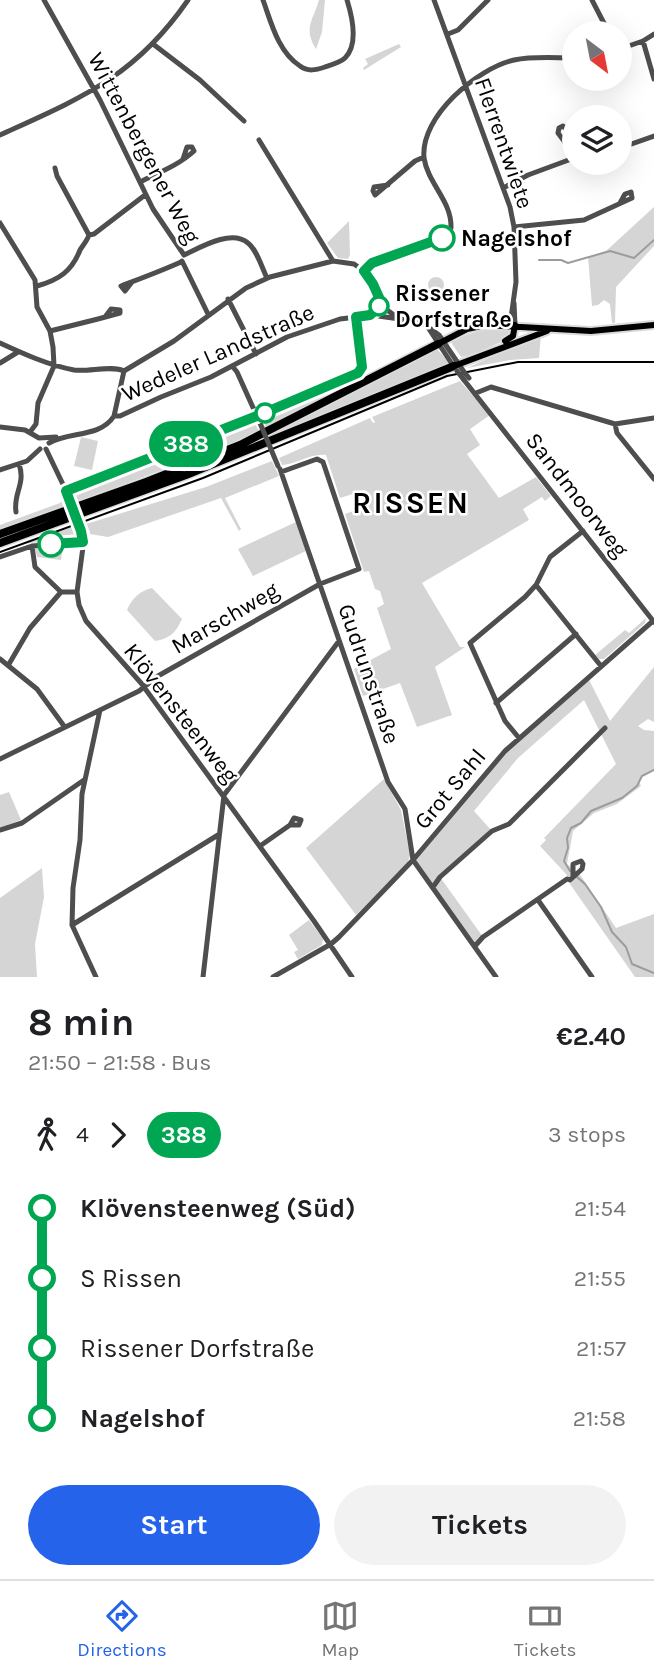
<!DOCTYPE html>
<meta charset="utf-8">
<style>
body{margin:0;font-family:Karla,sans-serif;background:#f2f2f2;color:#202124;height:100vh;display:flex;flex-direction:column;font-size:26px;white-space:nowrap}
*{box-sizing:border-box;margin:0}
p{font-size:23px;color:#757577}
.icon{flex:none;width:38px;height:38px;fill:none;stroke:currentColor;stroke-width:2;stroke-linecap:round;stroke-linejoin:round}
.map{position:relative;height:977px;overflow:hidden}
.sheet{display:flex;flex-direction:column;background:#fff;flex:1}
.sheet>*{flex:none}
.badge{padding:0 14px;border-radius:23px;font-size:24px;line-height:46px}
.needle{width:46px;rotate:148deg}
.fabs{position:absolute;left:562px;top:21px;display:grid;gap:14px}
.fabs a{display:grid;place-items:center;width:70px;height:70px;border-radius:50%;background:#fff;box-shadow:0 7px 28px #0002;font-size:35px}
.map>.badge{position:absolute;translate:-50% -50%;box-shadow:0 0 0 4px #fff}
.legs{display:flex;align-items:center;gap:10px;height:77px;padding:0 28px;font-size:23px}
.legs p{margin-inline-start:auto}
.summary{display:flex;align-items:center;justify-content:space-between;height:119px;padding:0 28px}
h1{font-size:38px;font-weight:700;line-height:52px}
.button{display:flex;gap:14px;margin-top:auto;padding:14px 28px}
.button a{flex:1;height:80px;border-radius:42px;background:#2563eb;color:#fff;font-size:28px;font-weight:700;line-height:80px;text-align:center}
.button a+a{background:#f2f2f2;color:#202124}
ul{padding:0 28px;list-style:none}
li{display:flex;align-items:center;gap:24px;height:70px;font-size:26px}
li i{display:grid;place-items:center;width:10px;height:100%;margin:0 9px;background:currentColor}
li i::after{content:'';width:18px;height:18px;margin:-9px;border:5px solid;border-radius:50%;background:#fff}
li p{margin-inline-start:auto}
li:first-child i{background:linear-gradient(#0000 50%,currentColor 0)}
li:last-child i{background:linear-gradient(currentColor 50%,#0000 0)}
.tabs{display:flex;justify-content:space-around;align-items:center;height:98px;border-top:2px solid #e0e0e0;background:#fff;font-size:19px;color:#757577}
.tabs a{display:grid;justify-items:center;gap:4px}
.tabs .selected{color:#2563eb}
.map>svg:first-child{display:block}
.green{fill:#d5d5d5}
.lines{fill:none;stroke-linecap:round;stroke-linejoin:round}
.stream{stroke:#9c9c9c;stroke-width:2}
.major-casing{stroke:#dbdbdb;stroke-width:10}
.highway-casing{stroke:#dbdbdb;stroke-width:11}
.minor{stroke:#4e4e4e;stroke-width:5}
.major{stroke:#000;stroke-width:6}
.highway{stroke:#000;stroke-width:8}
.tram{stroke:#000;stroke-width:2}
.minor-bridge{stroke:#4e4e4e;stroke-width:5}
.line-1-casing{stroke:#fff;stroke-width:16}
.line-1{stroke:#00a651;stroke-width:10}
.stop-1-dot{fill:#fff;stroke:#00a651;stroke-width:3.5}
.labels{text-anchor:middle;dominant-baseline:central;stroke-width:5;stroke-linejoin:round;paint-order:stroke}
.street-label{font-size:23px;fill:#000;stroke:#fff}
.stop-label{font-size:23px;font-weight:bold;fill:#000;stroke:#fff;text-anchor:start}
.district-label{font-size:30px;font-weight:bold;letter-spacing:2px;fill:#000;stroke:#fff}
</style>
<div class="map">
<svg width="654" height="977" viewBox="0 0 654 977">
<rect width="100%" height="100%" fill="#fff"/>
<path class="green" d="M319,0H325L322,32L316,49C303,28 313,21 319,0Z
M399,44L401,47L364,70L363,68L368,64L365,59Z
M654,207V246L616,287L615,323H612L610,304L604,300L598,305L592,306L588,257L606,251Z
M349,221L350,255L348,259L338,258L327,243Z
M428 285a8 8 0 1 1 16 0a8 8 0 1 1-16 0Z
M487,328H510L512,331L510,338L472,355L461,357L452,344V340Z
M541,334L539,358L510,360L467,368Z
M436,348L449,362L445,367L147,486Z
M460,381L490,415L470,429L480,445L467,454L499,498L536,477L551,496L545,501L542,497L523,509L529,520L422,583L460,647H465L435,667L452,715L417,727L400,683L363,696L354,669L391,649L377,608L384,604L380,591L375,589L369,571L364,572L345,514L370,505L365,490L340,498L326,455C310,453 298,464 282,465L279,458L370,418L373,423L375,422L372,417Z
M328,393L330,396L267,428L264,422L266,420Z
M255,424L259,431L235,442L75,503L73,497L75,493Z
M81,437L98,441L92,470L74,466Z
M272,461L279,476L225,498L241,529L239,531L221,498L108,537L90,534V531L85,530L83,525L206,487Z
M65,497L68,507L0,531V525L60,503Z
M298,521L308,550L253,576L238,549Z
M75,526L77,533L75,538L22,544Z
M63,546L61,560L37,557L35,548Z
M152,588L182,619C176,632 170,639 155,641L127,610C132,598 140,591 152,588Z
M646,618L645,623L604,659H599L595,655L625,630L629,633Z
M654,667V722L648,719L638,726L644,730L654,731V770L642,776L639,782L641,786L617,804L594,813L573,831L567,864L581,876L616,928L654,914V977H635L570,884L566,874L540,846L546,840L544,838L616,764L584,700L518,758L474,811L492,831L440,877L483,937L475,946L413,860L505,751L588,678L610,721Z
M384,779L401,810L410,855L407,865L356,915L306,848Z
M9,792L21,820L0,828V795Z
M42,868L44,897L35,944L37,977H0V898Z
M309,920L323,939L322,945L298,959L294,952L298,950L289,935Z"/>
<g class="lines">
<path class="stream" d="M539,260H561L568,263L610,251L634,258L654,240
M570,871L564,861L568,848L567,838L571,828L581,823L591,811L622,798L637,786L642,776L654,770
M577,877L585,884L601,907L612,932L626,947L632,964L654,973"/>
<g class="major-casing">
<path id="major" d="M505,341L513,336L515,325
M438,344L467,329L486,325L591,331L654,325
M454,366L547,331"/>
</g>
<g class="highway-casing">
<path id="highway" d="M0,534L146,482L240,445L438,344
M0,543L186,475L454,366"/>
</g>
<path class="minor" d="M44,0L100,100L153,209L184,255
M263,0C271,22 278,52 300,66C308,72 316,70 325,67C331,65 341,62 345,58C359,44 352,16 347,0
M434,0L510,207L514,227L516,282L510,325
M592,0L609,33
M448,34L458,30L488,0
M643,41L654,79
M153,44L200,80L244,121
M620,49L643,41L654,34
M0,135C81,98 135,77 188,0
M259,140L333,261
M564,141L568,131L563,126L559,128L558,133L564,141L572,158
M620,148L654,136
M140,182C158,173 179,165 194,151L192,147H187L183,159
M505,187L528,175L574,158
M375,195L415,161L424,157
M375,195L373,191L374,187L388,185
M0,223L35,280L37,307L50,331L53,347L54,366L38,403L36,424L30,432
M514,227L584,220L632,198L631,192L625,194L620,203
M89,235L94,234L145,195
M184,255C201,247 231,229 248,243C257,250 262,268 267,278
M182,261L208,314
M364,271L372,263L440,240L447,235L451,228C452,201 428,184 424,158C420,116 478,68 514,60C534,56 554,58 574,58
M132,282L125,291L121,286C142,278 161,271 181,262
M37,286C59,280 72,271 80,250C83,245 87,241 89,235L57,176L55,168
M228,299L256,354
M514,303L515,325
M427,326L454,367
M50,331L98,319L120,313V310L111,309L105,317
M0,343C24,354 48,365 74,370C89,372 112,365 124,371
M0,363L18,352
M233,367L237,372L260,423
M124,371L174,341L246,288L270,277L333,261L354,264L364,271L383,307L398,318
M464,380L654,622
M476,393L491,387L615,424L654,418
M114,416L124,371
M615,424L617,433L654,479
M0,427L25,430L39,438
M39,438L56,437
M49,443C69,431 100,438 114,416H120L161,397L211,377L287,337L340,319L357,317L371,315L421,322L439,335L464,372
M46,449L70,499
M280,469L388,782L405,809L413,860L496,977
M0,470L27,461L40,449
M66,491L257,416L358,373L362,367L357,317
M16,512C13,493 26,484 19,464
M81,532L83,547L77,592L79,605L86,621L141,683L314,921L352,977
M32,546L35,567L61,592H77
M0,557L32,546L83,542
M536,585L601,666
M0,659L37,689L64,726
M9,664L30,628L61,592
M496,703L576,634
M519,738L505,721L470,643L525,597L536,585L550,557L583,531
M0,759L139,691L158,676L320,584L359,569L323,462L317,459L281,472
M0,830L22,823L84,780
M260,846L290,825L294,818L301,820L299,825H290
M433,887L440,877L492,831L509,824L605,728
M538,900L592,977
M72,925L218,835
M475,946L483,937L567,879L570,880L582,869L583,864L581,861L573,864V877
M96,977L72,925L73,888L80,840L82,794L100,710
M203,977L224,795L339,641
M273,977L331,944L339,937L413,860L505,751L653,621"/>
<use href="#major" class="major"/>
<use href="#highway" class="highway"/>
<path class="tram" d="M0,552L203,478L447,376L518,362H654"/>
<path class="minor-bridge" d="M457,371L464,380
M464,372L469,378
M260,423L278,466
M70,499L81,532"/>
</g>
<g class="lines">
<g class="line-1-casing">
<path id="line-1" d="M51,544L83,542L81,531L66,491L257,416L358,373L362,367L356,317L370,315L382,304L373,284L364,271L372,263L442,238"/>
</g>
<use href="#line-1" class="line-1"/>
</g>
<g class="stop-1-dot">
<circle cx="442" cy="238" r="12"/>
<circle cx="379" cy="306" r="9"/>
<circle cx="265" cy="413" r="9"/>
<circle cx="51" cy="544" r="12"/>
</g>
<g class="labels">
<g class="street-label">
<text transform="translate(504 143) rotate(71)">Flerrentwiete</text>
<text transform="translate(144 148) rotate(62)">Wittenbergener Weg</text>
<text transform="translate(218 353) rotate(-24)">Wedeler Landstraße</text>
<text transform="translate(577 495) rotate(52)">Sandmoorweg</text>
<text transform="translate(225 618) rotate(-30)">Marschweg</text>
<text transform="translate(369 674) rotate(71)">Gudrunstraße</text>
<text transform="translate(181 713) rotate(52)">Klövensteenweg</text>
<text transform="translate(450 789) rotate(-50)">Grot Sahl</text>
</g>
<g class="stop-label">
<text x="461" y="238">Nagelshof</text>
<text x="395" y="293">Rissener<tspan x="395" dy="26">Dorfstraße</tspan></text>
</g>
<g class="district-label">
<text x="411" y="503">RISSEN</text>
</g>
</g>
</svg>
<div class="fabs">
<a><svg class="needle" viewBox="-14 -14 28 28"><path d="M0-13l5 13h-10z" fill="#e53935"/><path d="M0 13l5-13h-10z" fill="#757577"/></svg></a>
<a><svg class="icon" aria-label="layers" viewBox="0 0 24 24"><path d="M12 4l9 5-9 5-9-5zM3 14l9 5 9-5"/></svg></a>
</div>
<b class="badge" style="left:186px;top:444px;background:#00a651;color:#fff">388</b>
</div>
<section class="sheet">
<div class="summary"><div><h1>8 min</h1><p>21:50 – 21:58 · Bus</p></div><b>€2.40</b></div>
<div class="legs"><svg class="icon" aria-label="walk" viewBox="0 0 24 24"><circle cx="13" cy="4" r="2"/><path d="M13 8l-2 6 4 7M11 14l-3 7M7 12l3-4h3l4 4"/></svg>4<svg class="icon" aria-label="forward" viewBox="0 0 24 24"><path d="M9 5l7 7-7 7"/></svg><b class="badge" style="background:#00a651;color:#fff">388</b><p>3 stops</p></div>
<ul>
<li><i style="color:#00a651"></i><b>Klövensteenweg (Süd)</b><p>21:54</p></li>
<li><i style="color:#00a651"></i><span>S Rissen</span><p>21:55</p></li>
<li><i style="color:#00a651"></i><span>Rissener Dorfstraße</span><p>21:57</p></li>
<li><i style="color:#00a651"></i><b>Nagelshof</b><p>21:58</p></li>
</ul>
<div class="button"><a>Start</a><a>Tickets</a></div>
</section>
<nav class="tabs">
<a class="selected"><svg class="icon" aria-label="directions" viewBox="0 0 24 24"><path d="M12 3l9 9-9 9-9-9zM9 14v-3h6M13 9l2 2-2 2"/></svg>Directions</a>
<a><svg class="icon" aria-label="map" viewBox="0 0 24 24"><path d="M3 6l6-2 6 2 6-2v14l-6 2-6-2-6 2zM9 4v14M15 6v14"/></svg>Map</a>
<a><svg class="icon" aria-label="tickets" viewBox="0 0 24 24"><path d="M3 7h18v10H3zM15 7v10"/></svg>Tickets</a>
</nav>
